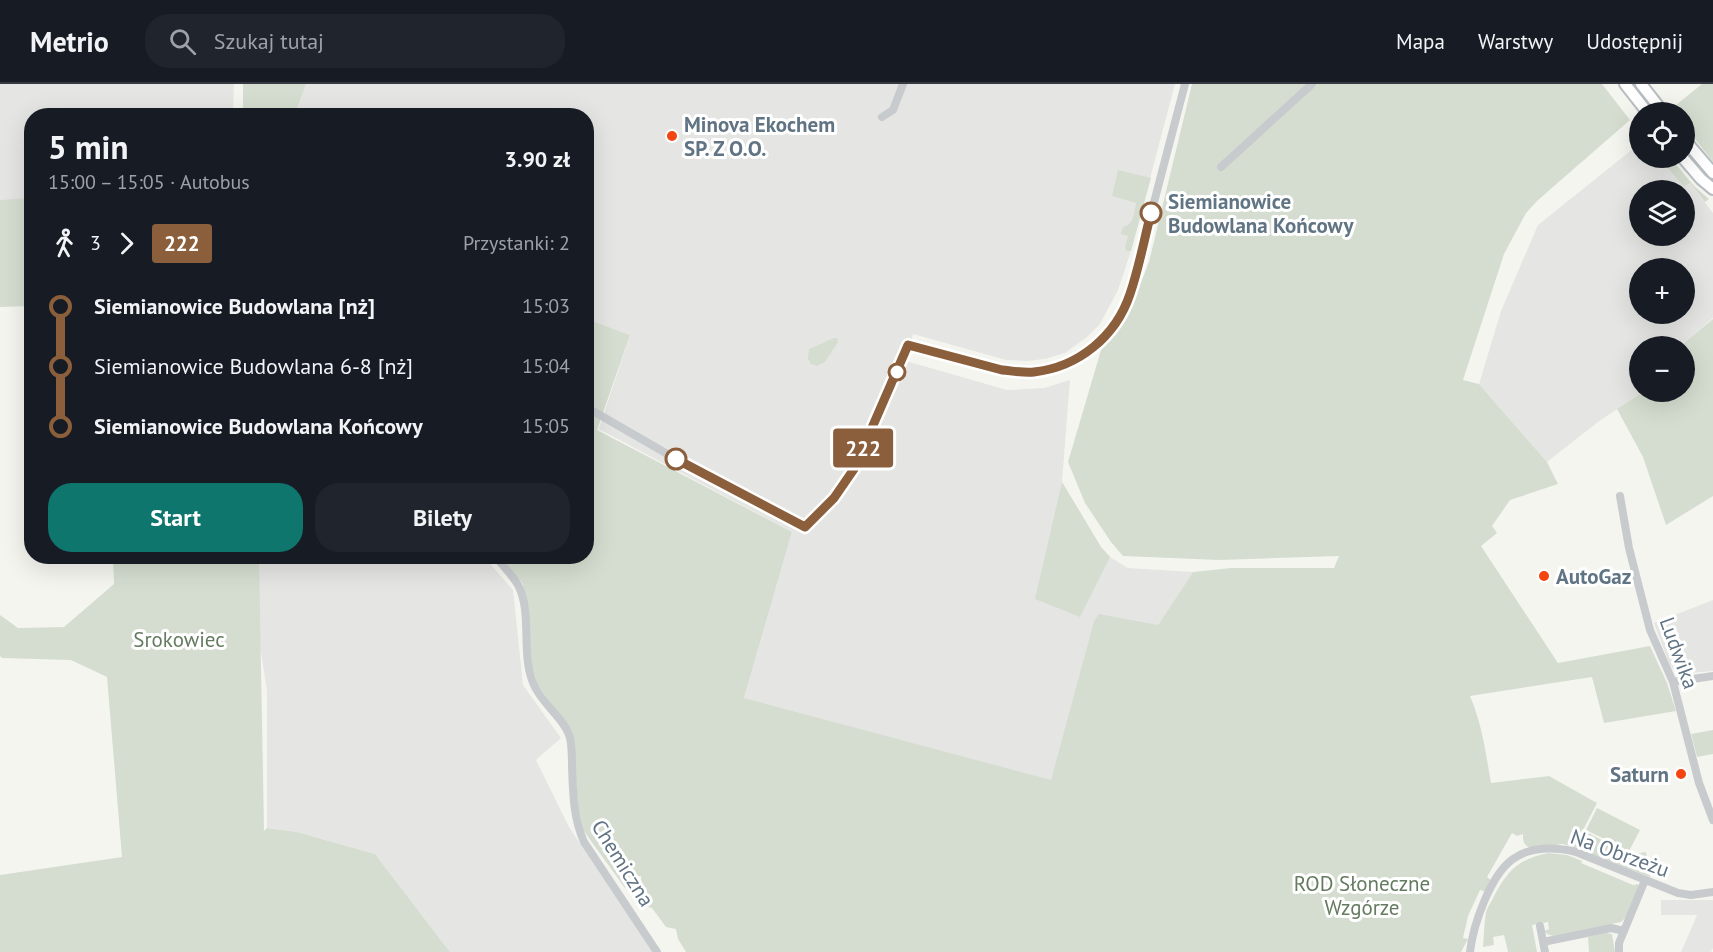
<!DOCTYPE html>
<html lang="pl">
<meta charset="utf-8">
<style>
body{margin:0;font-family:"PT Sans",sans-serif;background:#20242c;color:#f1f3f6;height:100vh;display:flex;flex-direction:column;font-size:22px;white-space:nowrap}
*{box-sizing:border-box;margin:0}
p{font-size:20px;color:#9ea1a6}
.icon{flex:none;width:33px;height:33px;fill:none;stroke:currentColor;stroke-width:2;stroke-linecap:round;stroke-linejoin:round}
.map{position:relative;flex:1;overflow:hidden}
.drawer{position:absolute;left:24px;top:24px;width:570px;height:456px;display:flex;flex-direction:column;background:#171b24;border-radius:24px;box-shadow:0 6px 24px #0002}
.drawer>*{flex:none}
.badge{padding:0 12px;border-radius:4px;font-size:21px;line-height:39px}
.fabs{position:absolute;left:1629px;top:18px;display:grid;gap:12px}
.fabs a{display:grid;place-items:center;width:66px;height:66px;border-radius:50%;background:#171b24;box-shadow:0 6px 24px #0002;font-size:30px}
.map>.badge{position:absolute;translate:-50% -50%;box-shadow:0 0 0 3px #fff}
.legs{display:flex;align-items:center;gap:9px;height:66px;padding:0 24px;font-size:20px}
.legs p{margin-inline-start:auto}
.headline{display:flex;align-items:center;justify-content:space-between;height:102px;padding:0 24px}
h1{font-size:33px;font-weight:800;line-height:45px}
.button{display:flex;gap:12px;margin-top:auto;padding:12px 24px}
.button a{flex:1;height:69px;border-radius:24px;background:#0f766e;color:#fff;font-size:24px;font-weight:800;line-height:69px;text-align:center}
.button a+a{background:#20242c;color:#f1f3f6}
ul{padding:0 24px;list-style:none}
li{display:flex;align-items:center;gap:21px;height:60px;font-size:22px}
li i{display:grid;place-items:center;width:9px;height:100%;margin:0 8px;background:currentColor}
li i::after{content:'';width:15px;height:15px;margin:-8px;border:4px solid;border-radius:50%;background:#171b24}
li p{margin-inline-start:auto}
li:first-child i{background:linear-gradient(#0000 50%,currentColor 0)}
li:last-child i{background:linear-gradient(currentColor 50%,#0000 0)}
header{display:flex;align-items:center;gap:36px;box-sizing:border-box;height:84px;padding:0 30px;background:#171b24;border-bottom:2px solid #363941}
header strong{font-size:28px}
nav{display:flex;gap:33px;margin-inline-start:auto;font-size:21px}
.search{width:420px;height:54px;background:#20242c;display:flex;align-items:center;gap:15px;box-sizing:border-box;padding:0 21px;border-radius:24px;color:#9ea1a6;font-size:22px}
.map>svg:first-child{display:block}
.built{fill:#e5e6e3;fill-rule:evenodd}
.green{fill:#d5ddd0}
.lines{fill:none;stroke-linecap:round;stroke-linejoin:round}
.secondary-casing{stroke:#b7bdc1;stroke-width:14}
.street{stroke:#c8cbce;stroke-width:8}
.secondary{stroke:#fff;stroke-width:10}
.line-1-casing{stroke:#fff;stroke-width:14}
.line-1{stroke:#8b5e3c;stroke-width:9}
.poi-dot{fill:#f44410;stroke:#fff;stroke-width:2}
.stop-1-dot{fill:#fff;stroke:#8b5e3c;stroke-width:3}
.labels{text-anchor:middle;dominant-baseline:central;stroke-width:6;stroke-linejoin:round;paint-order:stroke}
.poi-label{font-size:21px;font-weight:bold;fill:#607484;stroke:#fff;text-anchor:start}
.stop-label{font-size:21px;font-weight:bold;fill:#607484;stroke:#fff;text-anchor:start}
.park-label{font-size:21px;fill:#657b60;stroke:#fff}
.street-label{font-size:21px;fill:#607484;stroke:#fff}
</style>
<header>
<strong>Metrio</strong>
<div class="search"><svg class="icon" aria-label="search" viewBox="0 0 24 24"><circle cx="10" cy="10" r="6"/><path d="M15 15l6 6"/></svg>Szukaj tutaj</div>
<nav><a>Mapa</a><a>Warstwy</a><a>Udostępnij</a></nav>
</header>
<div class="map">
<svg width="1713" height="868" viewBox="0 0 1713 868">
<rect width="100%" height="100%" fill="#f5f5f0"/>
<path class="built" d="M0,0H234L233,31L32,32L31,119L0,121Z
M306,0H1175L1131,167L1118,206L1100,240L1087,253L1065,269L1045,275L1026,277L1006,276L913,250L906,277L1007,306L1044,304L1070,296L1062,398L1101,463L1110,473L1128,484L1193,488L1158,541L1094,538L1051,697L744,614L792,448L599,345L630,251L587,235L586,32H295Z
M1639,60L1640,74H1659L1684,103L1690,99L1713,129V234L1680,262H1640V308H1643L1598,338L1547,378L1479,300L1501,227L1538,141ZM1640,106H1684V152H1640ZM1640,184H1684V230H1640Z
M253,473H484L513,506L523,601L561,654L536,676L569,743L653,868H450L375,770L297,748L267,744V607L257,542Z
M1713,516V587L1678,590L1674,587L1669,579L1654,539Z
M1661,816H1713V864L1711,868H1681L1697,831H1661Z"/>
<path class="green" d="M243,0H306L295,31L243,32Z
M1192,0H1602L1630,36L1538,116L1526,129L1504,170L1463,296L1479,300L1547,378L1558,400L1510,416L1492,442L1497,449L1481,462L1558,579L1650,562L1667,599L1676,627L1604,639L1592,593L1470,612C1482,640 1486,670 1491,699L1549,692L1597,719L1583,746L1629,771L1646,768L1650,793L1563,760L1530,764C1523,760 1523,757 1523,750L1517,752L1512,749L1487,793L1491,796L1486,808L1480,806L1468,832L1463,854L1468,855L1461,868H686L678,855L676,845L666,843L652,824L645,822L642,812L641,792H639L625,804L583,746L578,722L572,649L538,601L532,583L523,500L499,473L586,472L587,235L630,251L597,346L792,448L744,614L1051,696L1094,537L1099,530L1158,541L1193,488L1231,484H1334L1339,472L1219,476L1123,472L1111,458L1085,419L1068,378L1101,266L1129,229L1149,178Z
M1702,0H1713V78L1685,42L1684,28H1673L1671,25Z
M1659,74H1667L1672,80L1674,78L1694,102L1709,115L1705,118L1690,99L1684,103Z
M1118,86L1151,94L1131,167H1126L1125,162L1128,152L1121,150L1123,143C1134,141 1134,129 1136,119L1112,112Z
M31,114V222L0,223V116Z
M1713,235V412L1666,441L1643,373L1617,325L1643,308H1684V262H1680Z
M834,254H837L838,258L825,278L817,282L811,280L808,275L809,265Z
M1062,398L1101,463L1110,473L1080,533L1035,515Z
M113,473H259L264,747L267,744L297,748L375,770L450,868H0V791L122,773L107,593L71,576L2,574L0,572V531L18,544L64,543L114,500Z
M1713,646V670L1697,673L1691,650Z
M1597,724L1640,746L1629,767L1586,746Z
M1548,769L1567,771L1582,777L1581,779L1633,801L1638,800V804L1626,833L1621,838L1553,852L1547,850L1544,847L1549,845L1548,838L1532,841L1537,868H1508L1504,851L1493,853L1494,861L1483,863C1484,852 1484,840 1486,829C1487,823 1492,817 1494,812C1508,786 1519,775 1548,769Z
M1606,849L1612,850L1615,868H1589L1588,853Z"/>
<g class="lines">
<g class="secondary-casing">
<path id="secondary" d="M1625,0L1647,28
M1641,0L1663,28
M1684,55L1713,89
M1683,74L1701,95L1713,105"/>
</g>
<path class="street" d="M882,33L893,26L903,0
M1221,83L1312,0
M586,323L702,390L805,443L834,414L854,385L908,261C939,269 971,280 1002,286C1039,293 1083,280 1108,251C1118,238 1124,224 1130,210L1185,0
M1620,412L1629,464L1650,546L1673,598L1699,699L1713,736
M495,472C503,482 512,491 518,501C533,529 520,571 534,601C542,620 565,635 570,654C572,663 572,673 572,682C573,708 573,733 584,758L657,868
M1673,598L1713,592
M1540,842L1545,868
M1543,858L1611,844L1624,847
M1470,868C1473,842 1490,791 1513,775C1531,762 1556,763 1576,768L1678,809L1691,811L1713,808
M1619,868V859L1645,796"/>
<use href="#secondary" class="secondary"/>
</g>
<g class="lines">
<g class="line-1-casing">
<path id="line-1" d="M676,375L805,443L834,414L854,385L908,261L1002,286C1013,287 1024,289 1034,288C1079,283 1116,252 1130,210C1139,184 1144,156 1151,129"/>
</g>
<use href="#line-1" class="line-1"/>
</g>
<g class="poi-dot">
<circle cx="672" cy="52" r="6"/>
<circle cx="1544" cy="492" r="6"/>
<circle cx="1681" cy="690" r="6"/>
</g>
<g class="stop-1-dot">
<circle cx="1151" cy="129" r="10"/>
<circle cx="897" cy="288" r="8"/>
<circle cx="676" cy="375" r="10"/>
</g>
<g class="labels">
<g class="poi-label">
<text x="684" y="40">Minova Ekochem<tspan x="684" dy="24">SP. Z O.O.</tspan></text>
<text x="1556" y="492">AutoGaz</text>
<text x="1669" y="690" text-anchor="end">Saturn</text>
</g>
<g class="stop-label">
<text x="1168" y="117">Siemianowice<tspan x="1168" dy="24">Budowlana Końcowy</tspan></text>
</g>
<g class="park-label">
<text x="179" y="555">Srokowiec</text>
<text x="1362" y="799">ROD Słoneczne<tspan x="1362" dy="24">Wzgórze</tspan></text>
</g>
<g class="street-label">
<text transform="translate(1679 569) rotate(70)">Ludwika</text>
<text transform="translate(1620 769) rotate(20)">Na Obrzeżu</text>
<text transform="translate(623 779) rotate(58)">Chemiczna</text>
</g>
</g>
</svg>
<div class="fabs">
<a><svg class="icon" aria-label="locate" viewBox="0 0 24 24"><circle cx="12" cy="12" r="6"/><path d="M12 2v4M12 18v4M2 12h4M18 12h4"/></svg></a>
<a><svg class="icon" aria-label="layers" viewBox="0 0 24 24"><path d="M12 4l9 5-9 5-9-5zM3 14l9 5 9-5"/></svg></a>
<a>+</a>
<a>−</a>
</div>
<b class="badge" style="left:863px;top:364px;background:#8b5e3c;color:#fff">222</b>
<section class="drawer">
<div class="headline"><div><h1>5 min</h1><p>15:00 – 15:05 · Autobus</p></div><b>3.90 zł</b></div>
<div class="legs"><svg class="icon" aria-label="walk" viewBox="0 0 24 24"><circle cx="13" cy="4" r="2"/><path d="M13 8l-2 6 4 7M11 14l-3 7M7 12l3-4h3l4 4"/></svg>3<svg class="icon" aria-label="forward" viewBox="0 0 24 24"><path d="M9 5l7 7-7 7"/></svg><b class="badge" style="background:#8b5e3c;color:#fff">222</b><p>Przystanki: 2</p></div>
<ul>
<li><i style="color:#8b5e3c"></i><b>Siemianowice Budowlana [nż]</b><p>15:03</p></li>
<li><i style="color:#8b5e3c"></i><span>Siemianowice Budowlana 6-8 [nż]</span><p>15:04</p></li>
<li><i style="color:#8b5e3c"></i><b>Siemianowice Budowlana Końcowy</b><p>15:05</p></li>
</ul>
<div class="button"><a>Start</a><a>Bilety</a></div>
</section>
</div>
